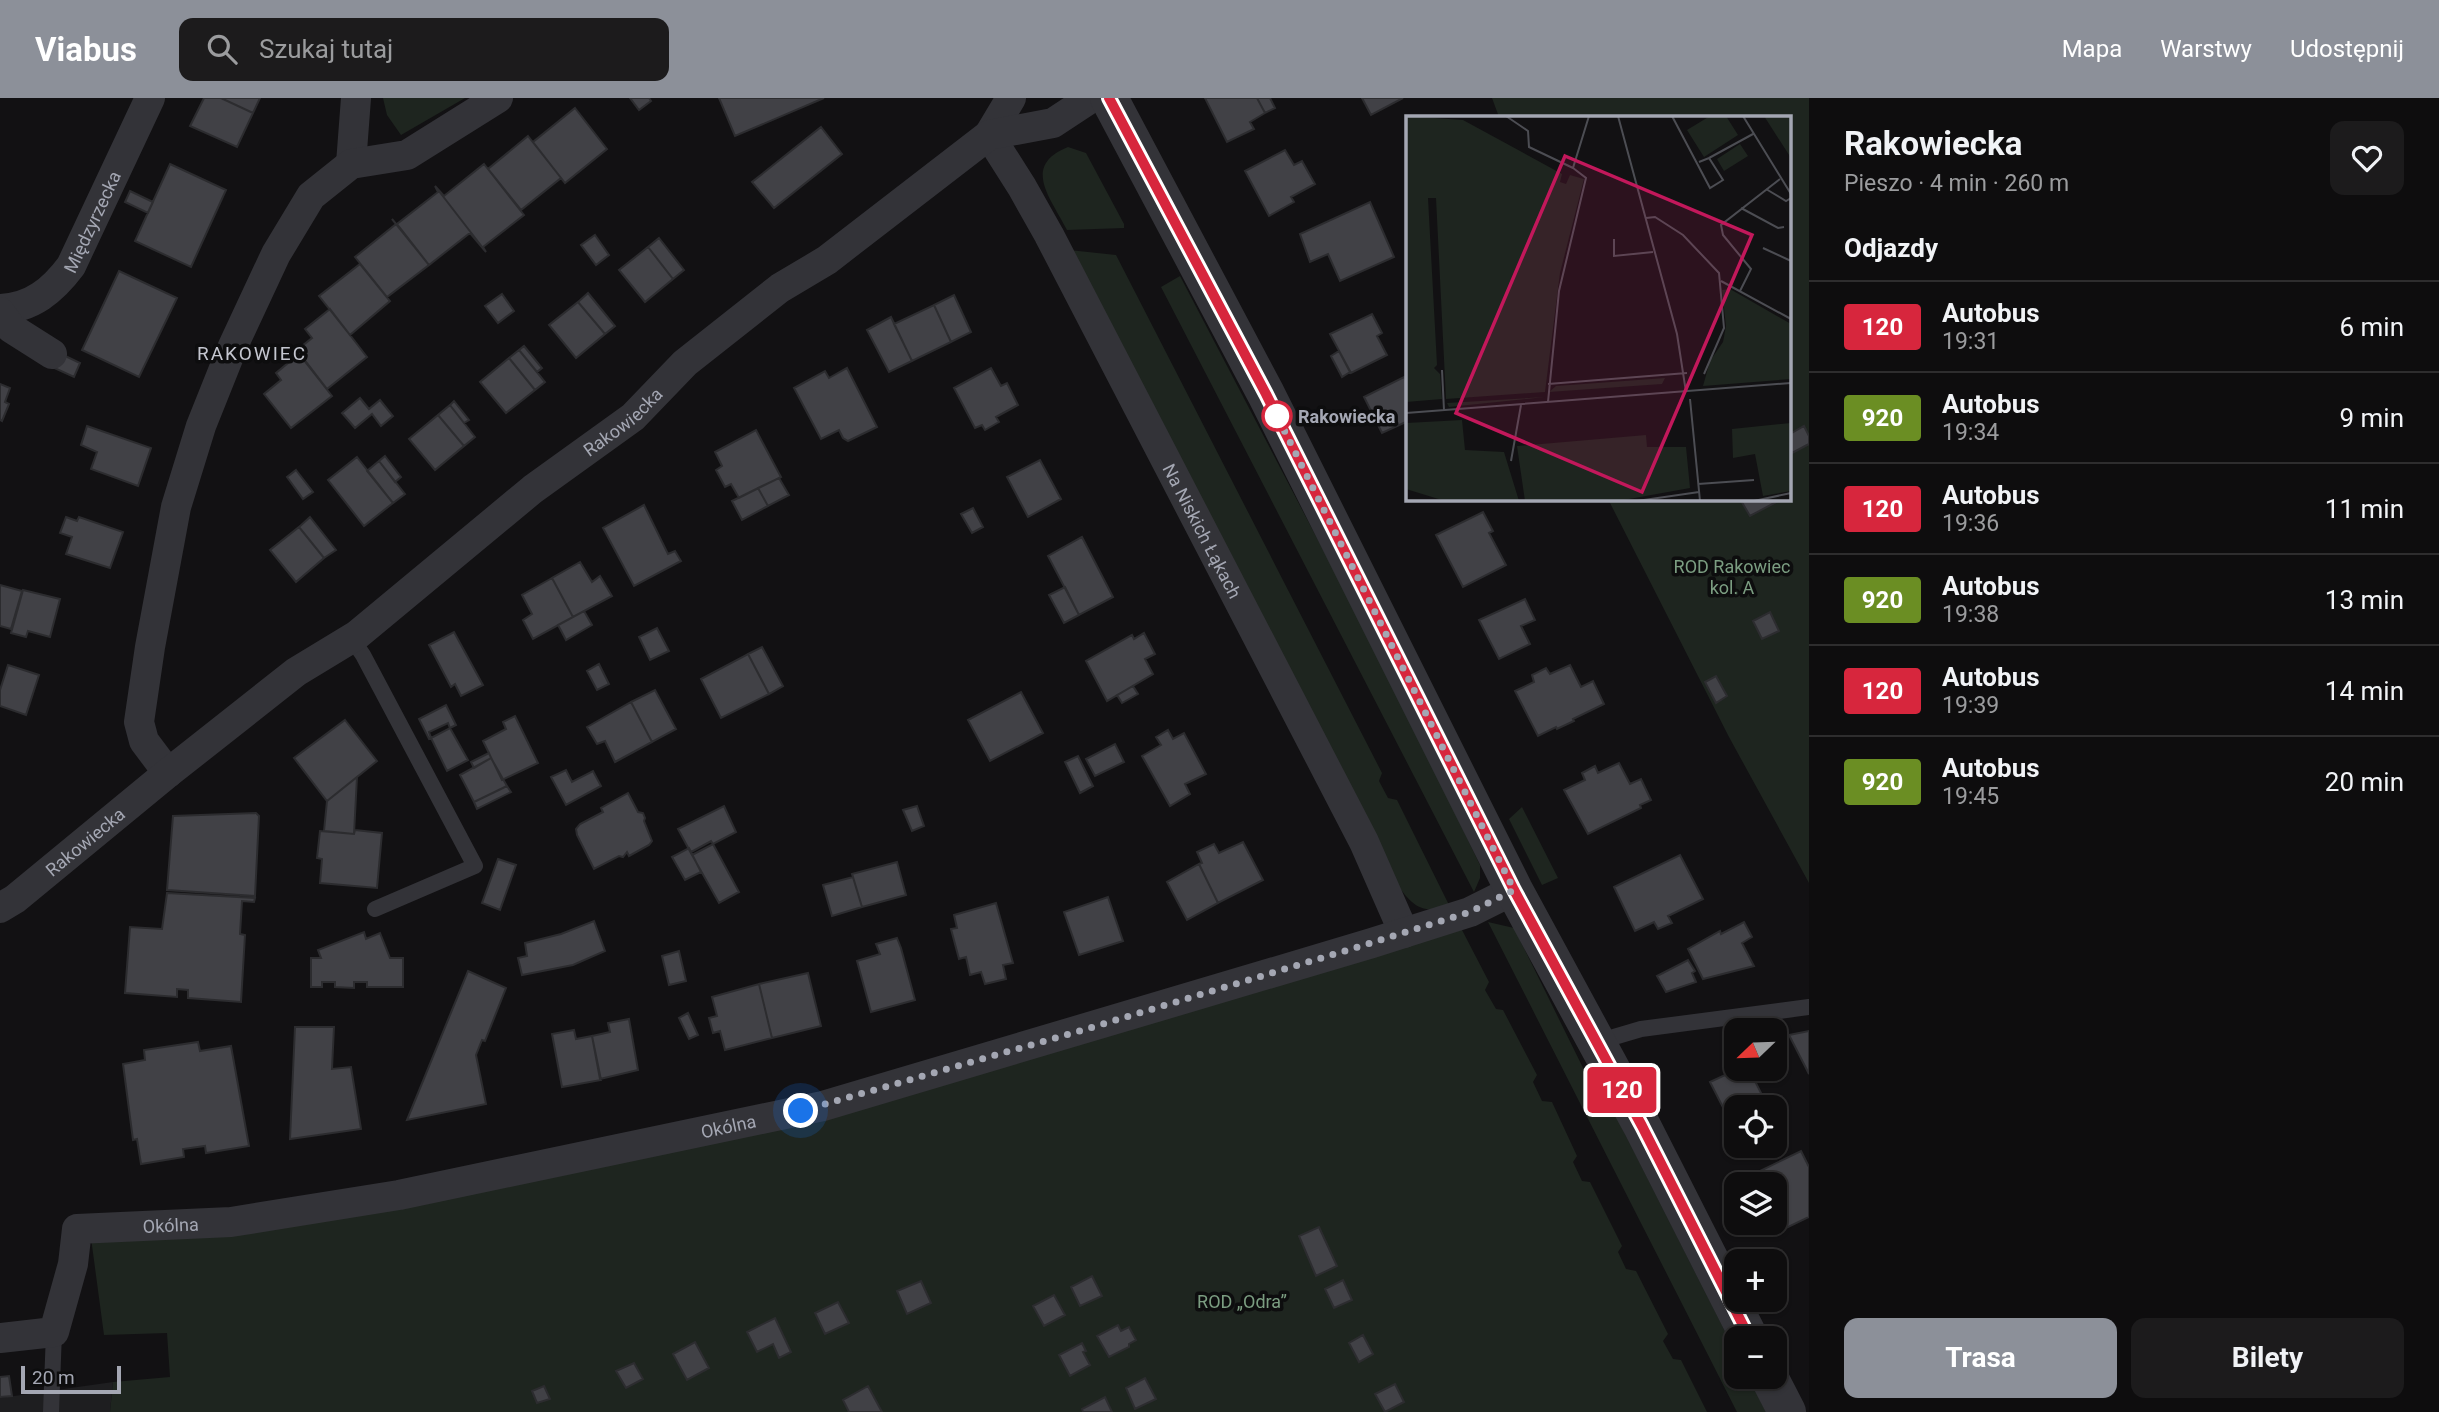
<!DOCTYPE html>
<html lang="pl">
<meta charset="utf-8">
<style>
body{margin:0;font-family:Roboto,sans-serif;background:#1c1b1c;color:#f1f3f6;height:100vh;display:flex;flex-direction:column;font-size:26px;white-space:nowrap}
*{box-sizing:border-box;margin:0}
p{font-size:23px;color:#9b9c9e}
.icon{flex:none;width:38px;height:38px;fill:none;stroke:currentColor;stroke-width:2;stroke-linecap:round;stroke-linejoin:round}
.map{position:relative;flex:1;overflow:hidden}
.details{display:flex;flex-direction:column;background:#0e0d0e;width:630px}
.details>*{flex:none}
.badge{padding:0 14px;border-radius:5px;font-size:24px;line-height:46px}
.needle{width:46px;rotate:247deg}
.tools{position:absolute;left:1724px;top:920px;display:grid;gap:14px}
.tools a{display:grid;place-items:center;width:63px;height:63px;border-radius:14px;background:#0e0d0e;box-shadow:0 2px 5px #0004,0 0 0 2px #2e2d2e;font-size:35px}
.scale{position:absolute;left:21px;bottom:18px;width:100px;box-sizing:border-box;padding-left:7px;border:4px solid #a4a7b3;border-top:0;font-size:19px;line-height:24px;white-space:nowrap;color:#a4a7b3;-webkit-text-stroke:5px #0d0d0e;paint-order:stroke}
.you{position:absolute;width:35px;height:35px;margin:-18px;border:5px solid #fff;border-radius:50%;background:#1a73e8;box-shadow:0 0 0 10px #1a73e833}
.map>.badge{position:absolute;translate:-50% -50%;box-shadow:0 0 0 4px #fff}
h2{padding:0 35px;font-size:26px;line-height:63px}
.round{display:grid;place-items:center;flex:none;width:74px;height:74px;border-radius:14px;background:#1c1b1c}
.overview{display:flex;align-items:center;justify-content:space-between;height:119px;padding:0 35px}
h1{font-size:33px;font-weight:700;line-height:52px}
.button{display:flex;gap:14px;margin-top:auto;padding:14px 35px}
.button a{flex:1;height:80px;border-radius:14px;background:#8c9099;color:#fff;font-size:28px;font-weight:700;line-height:80px;text-align:center}
.button a+a{background:#1c1b1c;color:#f1f3f6}
ul{padding:0;list-style:none}
li{display:flex;align-items:center;gap:21px;height:91px;padding:0 35px;border-top:2px solid #2e2d2e}
li div{flex:1}
li b{display:block;font-size:26px}
li em{font-style:normal}
li .badge{min-width:77px;font-weight:700;text-align:center}
header{display:flex;align-items:center;gap:42px;box-sizing:border-box;height:98px;padding:0 35px;background:#8c9099;color:#fff}
header strong{font-size:33px}
nav{display:flex;gap:38px;margin-inline-start:auto;font-size:24px}
.search{width:490px;height:63px;background:#1c1b1c;display:flex;align-items:center;gap:18px;box-sizing:border-box;padding:0 24px;border-radius:14px;color:#9b9c9e;font-size:26px}
main{display:flex;flex:1;min-height:0}
.map>svg:first-child{display:block}
.built{fill:#1e1e20}
.green{fill:#1e251f}
.building{fill:#414146;stroke:#2c2c2f;stroke-width:2}
.lines{fill:none;stroke-linecap:round;stroke-linejoin:round}
.service{stroke:#333338;stroke-width:16}
.minor{stroke:#333338;stroke-width:30}
.tertiary{stroke:#333338;stroke-width:38}
.line-casing{stroke:#fff;stroke-width:16}
.line{stroke:#d7263d;stroke-width:10}
.walk{stroke:#a4a7b3;stroke-width:7;stroke-dasharray:0 12.6}
.stop-dot{fill:#fff;stroke:#d7263d;stroke-width:3.5}
.labels{text-anchor:middle;dominant-baseline:central;stroke-width:7;stroke-linejoin:round;paint-order:stroke}
.street-label{font-size:18px;fill:#a4a7b3;stroke:#0d0d0e}
.stop-label{font-size:18px;font-weight:bold;fill:#a4a7b3;stroke:#0d0d0e;text-anchor:start}
.park-label{font-size:18px;fill:#7b9d81;stroke:#0d0d0e}
.neighbourhood-label{font-size:19px;letter-spacing:2px;fill:#c4c6cf;stroke:#0d0d0e}
.inset-road{fill:none;stroke:#4c4d53;stroke-width:2}
.view{fill:#c2185b;fill-opacity:0.15;stroke:#c2185b;stroke-width:3.5}
.inset-edge{fill:none;stroke:#a4a7b3;stroke-width:3.5}
</style>
<header>
<strong>Viabus</strong>
<div class="search"><svg class="icon" aria-label="search" viewBox="0 0 24 24"><circle cx="10" cy="10" r="6"/><path d="M15 15l6 6"/></svg>Szukaj tutaj</div>
<nav><a>Mapa</a><a>Warstwy</a><a>Udostępnij</a></nav>
</header>
<main>
<div class="map">
<svg width="1809" height="1314" viewBox="0 0 1809 1314">
<rect width="100%" height="100%" fill="#121113"/>
<path class="built" d="M113,1284L110,1314H0V1300Z"/>
<path class="green" d="M383,0H465L401,37L387,17Z
M1492,0H1809V785L1729,639L1608,401H1790V19H1499Z
M1068,49L1086,55L1124,126V130L1067,132C1051,100 1021,68 1068,49Z
M1069,152L1116,157L1382,675L1379,683L1388,700L1397,702L1450,809C1419,817 1411,806 1394,782Z
M1180,178L1389,578L1480,767V780L1474,794L1161,189Z
M1522,709L1558,780L1542,787L1509,721Z
M1488,824L1514,830L1590,984L1617,1020L1736,1255V1279H1748L1766,1314H1737Z
M1457,831L1462,832L1489,884L1485,892L1496,911L1503,912L1537,977L1533,984L1542,1003L1552,1004L1577,1058L1573,1064L1582,1083L1590,1084L1622,1148L1618,1154L1626,1171L1636,1173L1668,1236L1663,1243L1673,1261L1681,1262L1707,1314H110L113,1284L170,1279L167,1235L104,1237L91,1140L336,1119Z"/>
<path class="building" d="M204,0H221L253,15L237,49L190,28Z
M221,0H260L253,15Z
M630,0H649L651,3L639,12Z
M719,0H824L735,38Z
M1205,0H1257L1265,15L1250,24L1254,31L1227,44Z
M1257,0H1270L1275,10L1265,15Z
M1362,0H1403L1371,17Z
M575,10L607,51L565,85L533,44Z
M821,29L842,56L774,110L752,84Z
M528,38L561,80L521,112L488,71Z
M1285,52L1294,67L1302,63L1315,86L1291,99L1294,104L1269,118L1245,73Z
M170,66L226,92L191,169L135,143Z
M484,66L524,117L483,149L486,154L435,88L444,98Z
M435,88L486,154L470,135L429,167L397,126L438,94Z
M130,93L153,104L148,115L125,104Z
M1370,104L1394,159L1340,183L1328,156L1310,164L1300,136Z
M392,121L429,167L387,199L355,159L396,126Z
M595,137L609,157L596,167L581,147Z
M659,140L684,172L673,181L648,149Z
M648,149L673,181L645,204L619,172Z
M360,166L390,203L350,237L319,198Z
M119,173L177,200L139,279L82,252Z
M588,195L615,228L605,236L578,204Z
M502,196L514,213L498,225L485,208Z
M954,197L971,234L951,244L934,207Z
M578,204L605,236L576,260L549,227Z
M934,207L951,244L912,263L894,226Z
M330,211L367,259L327,291L297,252L312,240L305,231Z
M1372,216L1382,235L1377,238L1387,257L1351,275L1330,236Z
M891,219L912,263L889,274L867,232Z
M524,248L542,270L537,274L519,252Z
M519,252L545,284L535,292L509,260Z
M1339,253L1350,274L1342,279L1331,258Z
M57,254L80,265L74,279L50,268Z
M299,256L332,298L291,330L264,296L281,282L276,275Z
M509,260L535,292L506,315L480,284Z
M847,270L877,329L848,343L843,340L839,332L821,341L794,290L825,273L829,280Z
M991,270L1001,288L1007,285L1018,307L996,319L999,324L985,332L982,327L975,330L954,290Z
M1404,279L1408,286V323L1382,335L1364,299Z
M0,286L10,290L5,304L9,306L2,323L0,322Z
M360,300L369,311L380,302L393,318L381,328L372,316L355,330L342,315Z
M454,303L469,322L464,325L450,307Z
M450,307L475,339L464,348L438,317Z
M438,317L464,348L435,372L409,341Z
M87,328L151,350L138,388L91,371L97,354L81,347Z
M1804,328L1809,338V346L1792,355L1790,350V336Z
M756,332L781,379L739,400L731,386L725,389L716,372L722,368L715,354Z
M385,358L401,379L395,384L379,363Z
M357,359L393,405L364,428L328,382Z
M1040,362L1061,401L1028,419L1007,379Z
M379,363L405,396L393,405L367,373Z
M296,372L313,394L303,401L287,379Z
M779,380L789,397L768,408L758,390Z
M758,390L768,408L742,422L732,403Z
M1740,401H1779L1780,402L1750,418Z
M644,407L668,456L675,453L681,463L634,488L603,430Z
M973,410L983,429L972,435L961,416Z
M1483,414L1493,433L1489,435L1506,467L1463,489L1436,437Z
M66,419L77,423L79,419L123,434L110,470L66,456L72,439L60,435Z
M310,419L336,452L324,460L299,429Z
M299,429L324,460L296,484L270,452Z
M1082,439L1113,499L1079,517L1048,458Z
M580,464L592,484L600,478L612,498L573,519L552,480Z
M552,480L573,519L533,541L523,522L532,516L522,497Z
M0,487L22,493L11,531L0,528Z
M1065,489L1079,517L1064,525L1049,497Z
M23,492L60,501L50,539L28,533L26,539L11,535Z
M1525,501L1535,522L1521,528L1530,546L1499,561L1479,522Z
M584,513L592,527L566,542L558,527Z
M1770,514L1779,533L1762,541L1753,523Z
M657,530L669,553L650,562L639,539Z
M454,534L483,587L461,598L455,586L451,589L429,547Z
M1144,535L1155,556L1145,561L1153,576L1107,603L1086,563L1132,537L1134,541Z
M762,549L783,588L769,596L748,556Z
M748,556L769,596L721,620L701,581Z
M599,566L609,586L597,592L587,573Z
M8,567L39,577L26,617L0,608V592Z
M1570,567L1581,589L1593,583L1604,606L1573,621L1574,623L1557,631L1556,629L1538,638L1515,593L1534,584L1532,577L1546,570L1550,576Z
M1716,578L1727,598L1716,605L1705,584Z
M1133,588L1138,596L1122,605L1117,597Z
M655,592L676,631L652,644L631,604Z
M1021,594L1043,635L990,663L968,622Z
M631,604L652,644L615,664L605,643L597,646L587,629Z
M446,607L456,627L450,630L448,625L429,634L431,640L429,641L419,621Z
M515,618L538,665L502,682L483,643L506,631L503,624Z
M345,622L377,663L327,703L294,660Z
M450,630L468,662L447,673L431,640Z
M1168,632L1173,641L1184,635L1206,676L1185,686L1190,696L1170,708L1142,658L1161,647L1156,639Z
M1115,646L1124,664L1095,678L1086,661Z
M489,655L491,660L474,670L471,664Z
M1078,658L1093,688L1080,695L1065,664Z
M491,660L507,688L474,704L460,677Z
M1619,665L1630,686L1641,681L1651,702L1640,707L1641,710L1588,736L1564,692L1585,682L1582,675L1595,668L1598,675Z
M566,672L572,684L593,673L601,688L566,707L551,679Z
M357,679L354,736L324,733L327,703Z
M507,688L511,694L477,711L474,704Z
M628,695L638,714L643,715L645,720L644,723L652,743L649,747L629,758L627,754L623,759L619,758L594,771L577,737L576,731L580,726L603,714L601,710Z
M724,708L736,734L713,746L711,743L691,754L692,757L678,731Z
M917,708L924,728L912,733L903,712Z
M256,715L259,718L255,798L167,792L173,718Z
M355,732L382,735L377,790L320,785L322,761L317,760L320,733L354,736Z
M1243,744L1263,782L1218,805L1199,766L1202,765L1197,754L1214,746L1219,755Z
M713,746L739,794L719,805L692,757Z
M689,750L701,774L685,782L672,759Z
M1680,757L1703,801L1668,818L1672,825L1658,831L1654,824L1635,833L1614,789Z
M498,761L516,767L500,812L482,805Z
M897,764L906,797L862,809L852,776Z
M1199,766L1218,805L1187,822L1167,784Z
M853,779L862,809L832,818L823,787Z
M167,795L255,800L254,804L242,803L240,836L245,837L241,904L188,900V892L177,891V899L125,895L130,829L162,831Z
M1108,799L1123,843L1079,857L1064,814Z
M996,805L1013,865L1003,867L1006,881L985,886L981,874L970,877L966,859L959,861L951,831L957,830L954,817Z
M594,823L605,853L573,867L522,877L518,860L527,858L525,845L561,836Z
M1744,824L1752,839L1742,845L1754,868L1703,881L1688,851L1720,833L1721,836Z
M364,834L366,841L380,835L390,860H403V889H367V884H354V890L335,889V884H322V889H311V860H321L318,852Z
M897,840L901,850L915,902L871,914L857,863L880,856L876,846Z
M679,853L686,883L669,887L662,858Z
M1688,862L1695,873L1692,875L1696,884L1666,894L1657,878Z
M468,873L506,890L485,943L482,942L476,957L486,1006L407,1022Z
M808,875L821,928L772,940L759,886Z
M759,886L772,940L725,952L720,933L713,935L709,920L717,918L712,899Z
M688,915L698,937L689,941L679,920Z
M629,921L638,972L600,981L592,938L610,934L608,925Z
M295,929H334L332,971L351,969L361,1031L290,1041Z
M574,932L576,941L592,938L601,982L562,989L552,936Z
M1809,933V976L1789,937Z
M198,944L200,953L231,948L249,1048L206,1055L205,1048L183,1051L184,1059L141,1066L137,1041L133,1042L123,966L145,962L144,952Z
M1738,971H1749L1767,1007L1762,1010H1736V1023L1731,1025L1710,984Z
M1801,1053L1809,1069V1119L1784,1131L1774,1114V1087H1764L1758,1074Z
M1319,1129L1337,1168L1316,1178L1299,1138Z
M1092,1178L1102,1198L1080,1208L1071,1189Z
M1343,1182L1352,1202L1334,1210L1325,1191Z
M921,1183L931,1205L907,1216L897,1193Z
M1054,1197L1065,1217L1044,1228L1033,1208Z
M838,1204L849,1225L825,1236L815,1215Z
M775,1220L791,1254L779,1260L773,1246L757,1254L747,1234Z
M1118,1227L1121,1233L1129,1229L1136,1242L1129,1246V1249L1109,1259L1097,1238Z
M1363,1237L1373,1256L1359,1264L1349,1245Z
M695,1244L709,1270L687,1282L673,1256Z
M1082,1245L1086,1253L1083,1254L1090,1267L1070,1278L1059,1257Z
M634,1265L643,1281L626,1290L616,1273Z
M9,1278L12,1298L0,1299V1279Z
M1145,1280L1156,1301L1135,1311L1126,1290Z
M1395,1286L1404,1304L1385,1314L1375,1296Z
M544,1288L550,1301L537,1305L532,1293Z
M868,1288L882,1314H849L843,1302Z
M1105,1299L1112,1314H1083L1082,1311Z"/>
<g class="lines">
<path class="service" d="M352,541L363,557L475,768L375,811
M1597,947L1614,939L1641,931L1809,909
M51,1314L54,1234"/>
<g class="minor">
<path id="s1" d="M989,37L1022,89L1049,137L1364,744L1404,835"/>
<path d="M989,37L1011,0"/>
<path d="M351,66L356,0"/>
<path id="s2" d="M0,211C32,210 53,192 71,168L150,0"/>
<path d="M0,214L11,230L52,256"/>
<path d="M168,675L144,643L139,624L150,549L176,409L201,328L233,248L276,156L311,98L351,66L407,57L498,0"/>
<path id="s3" d="M0,810L15,801L168,675L296,574L357,537L533,391L633,319L685,265L780,190L827,162L989,37L1053,25L1091,0"/>
<path id="s4" d="M0,1240L54,1234L73,1166L77,1131L231,1124L399,1097L823,1008L1372,845L1470,814L1514,792"/>
</g>
<path class="tertiary" d="M1109,0L1266,296L1514,792L1642,1028L1750,1241
M1769,1279L1787,1314"/>
</g>
<g class="lines">
<g class="line-casing">
<path id="line" d="M1109,0L1266,296L1514,792L1642,1028L1750,1241"/>
</g>
<use href="#line" class="line"/>
<path class="walk" d="M801,1013L1083,932L1371,845L1470,814L1514,792L1277,318"/>
</g>
<circle class="stop-dot" cx="1277" cy="318" r="14"/>
<g class="labels">
<g class="street-label">
<text stroke="none"><textPath href="#s2" startOffset="135">Międzyrzecka</textPath></text>
<text stroke="none"><textPath href="#s3" startOffset="791">Rakowiecka</textPath></text>
<text stroke="none"><textPath href="#s1" startOffset="450">Na Niskich Łąkach</textPath></text>
<text stroke="none"><textPath href="#s3" startOffset="108">Rakowiecka</textPath></text>
<text stroke="none"><textPath href="#s4" startOffset="821">Okólna</textPath></text>
<text stroke="none"><textPath href="#s4" startOffset="254">Okólna</textPath></text>
</g>
<g class="stop-label">
<text x="1298" y="318">Rakowiecka</text>
</g>
<g class="park-label">
<text x="1732" y="468">ROD Rakowiec<tspan x="1732" dy="21">kol. A</tspan></text>
<text x="1242" y="1203">ROD „Odra”</text>
</g>
<g class="neighbourhood-label">
<text x="252" y="255">RAKOWIEC</text>
</g>
</g>
<g transform="translate(1406 18)">
<rect width="385" height="385" fill="#121113"/>
<path d="M0,0L57,4L156,58L154,66L160,68L164,59L178,63L154,157L139,276L40,283L30,82H22L31,249L28,252L34,258L36,283L0,286ZM304,0H320L332,19L298,41L281,14ZM358,0H385V42ZM334,28L342,40L318,55L311,43ZM324,173L385,208V263L297,270L304,245L317,226L320,210L316,174ZM259,262L256,268L143,276L150,270ZM139,281L43,291L41,287ZM56,304L59,334L98,336L113,385H39L0,373V307ZM385,307V375L357,380L349,338L327,342L326,313ZM240,319L241,331H280L284,372L212,385H119L111,330Z" fill="#1e251f"/>
<path class="inset-road" d="M100,0L122,15L123,31L167,52M212,0L271,218L280,276M266,0L304,72L317,64L303,42L293,46M337,0L385,78M303,42L347,18M360,73L380,85L385,82M335,92L372,112L378,111M240,102L249,101L277,119L313,157L318,212L298,258M208,123V140L247,136M357,132L385,145M315,165L385,203M334,175L345,153L317,119L315,109L374,63M36,254L38,294M142,268L281,257M284,283L294,385M142,286L153,175L180,62L167,52L183,0M0,297L385,267M105,345L115,289M292,368L348,364M231,385L293,376M348,385L385,377"/>
<path class="view" d="M159,40L346,119L236,376L50,297Z"/>
<rect width="385" height="385" class="inset-edge"/>
</g>
</svg>
<div class="tools">
<a><svg class="needle" viewBox="-14 -14 28 28"><path d="M0-13l5 13h-10z" fill="#e53935"/><path d="M0 13l5-13h-10z" fill="#9b9c9e"/></svg></a>
<a><svg class="icon" aria-label="locate" viewBox="0 0 24 24"><circle cx="12" cy="12" r="6"/><path d="M12 2v4M12 18v4M2 12h4M18 12h4"/></svg></a>
<a><svg class="icon" aria-label="layers" viewBox="0 0 24 24"><path d="M12 4l9 5-9 5-9-5zM3 14l9 5 9-5"/></svg></a>
<a>+</a>
<a>−</a>
</div>
<div class="scale">20 m</div>
<div class="you" style="left:801px;top:1013px"></div>
<b class="badge" style="left:1622px;top:992px;background:#d7263d;color:#fff">120</b>
</div>
<section class="details">
<div class="overview"><div><h1>Rakowiecka</h1><p>Pieszo · 4 min · 260 m</p></div><a class="round"><svg class="icon" aria-label="heart" viewBox="0 0 24 24"><path d="M12 20l-8-8c-3-5 5-10 8-4 3-6 11-1 8 4z"/></svg></a></div>
<h2>Odjazdy</h2>
<ul>
<li><span class="badge" style="background:#d7263d;color:#fff">120</span><div><b>Autobus</b><p>19:31</p></div><em>6 min</em></li>
<li><span class="badge" style="background:#6b8e23;color:#fff">920</span><div><b>Autobus</b><p>19:34</p></div><em>9 min</em></li>
<li><span class="badge" style="background:#d7263d;color:#fff">120</span><div><b>Autobus</b><p>19:36</p></div><em>11 min</em></li>
<li><span class="badge" style="background:#6b8e23;color:#fff">920</span><div><b>Autobus</b><p>19:38</p></div><em>13 min</em></li>
<li><span class="badge" style="background:#d7263d;color:#fff">120</span><div><b>Autobus</b><p>19:39</p></div><em>14 min</em></li>
<li><span class="badge" style="background:#6b8e23;color:#fff">920</span><div><b>Autobus</b><p>19:45</p></div><em>20 min</em></li>
</ul>
<div class="button"><a>Trasa</a><a>Bilety</a></div>
</section>
</main>
